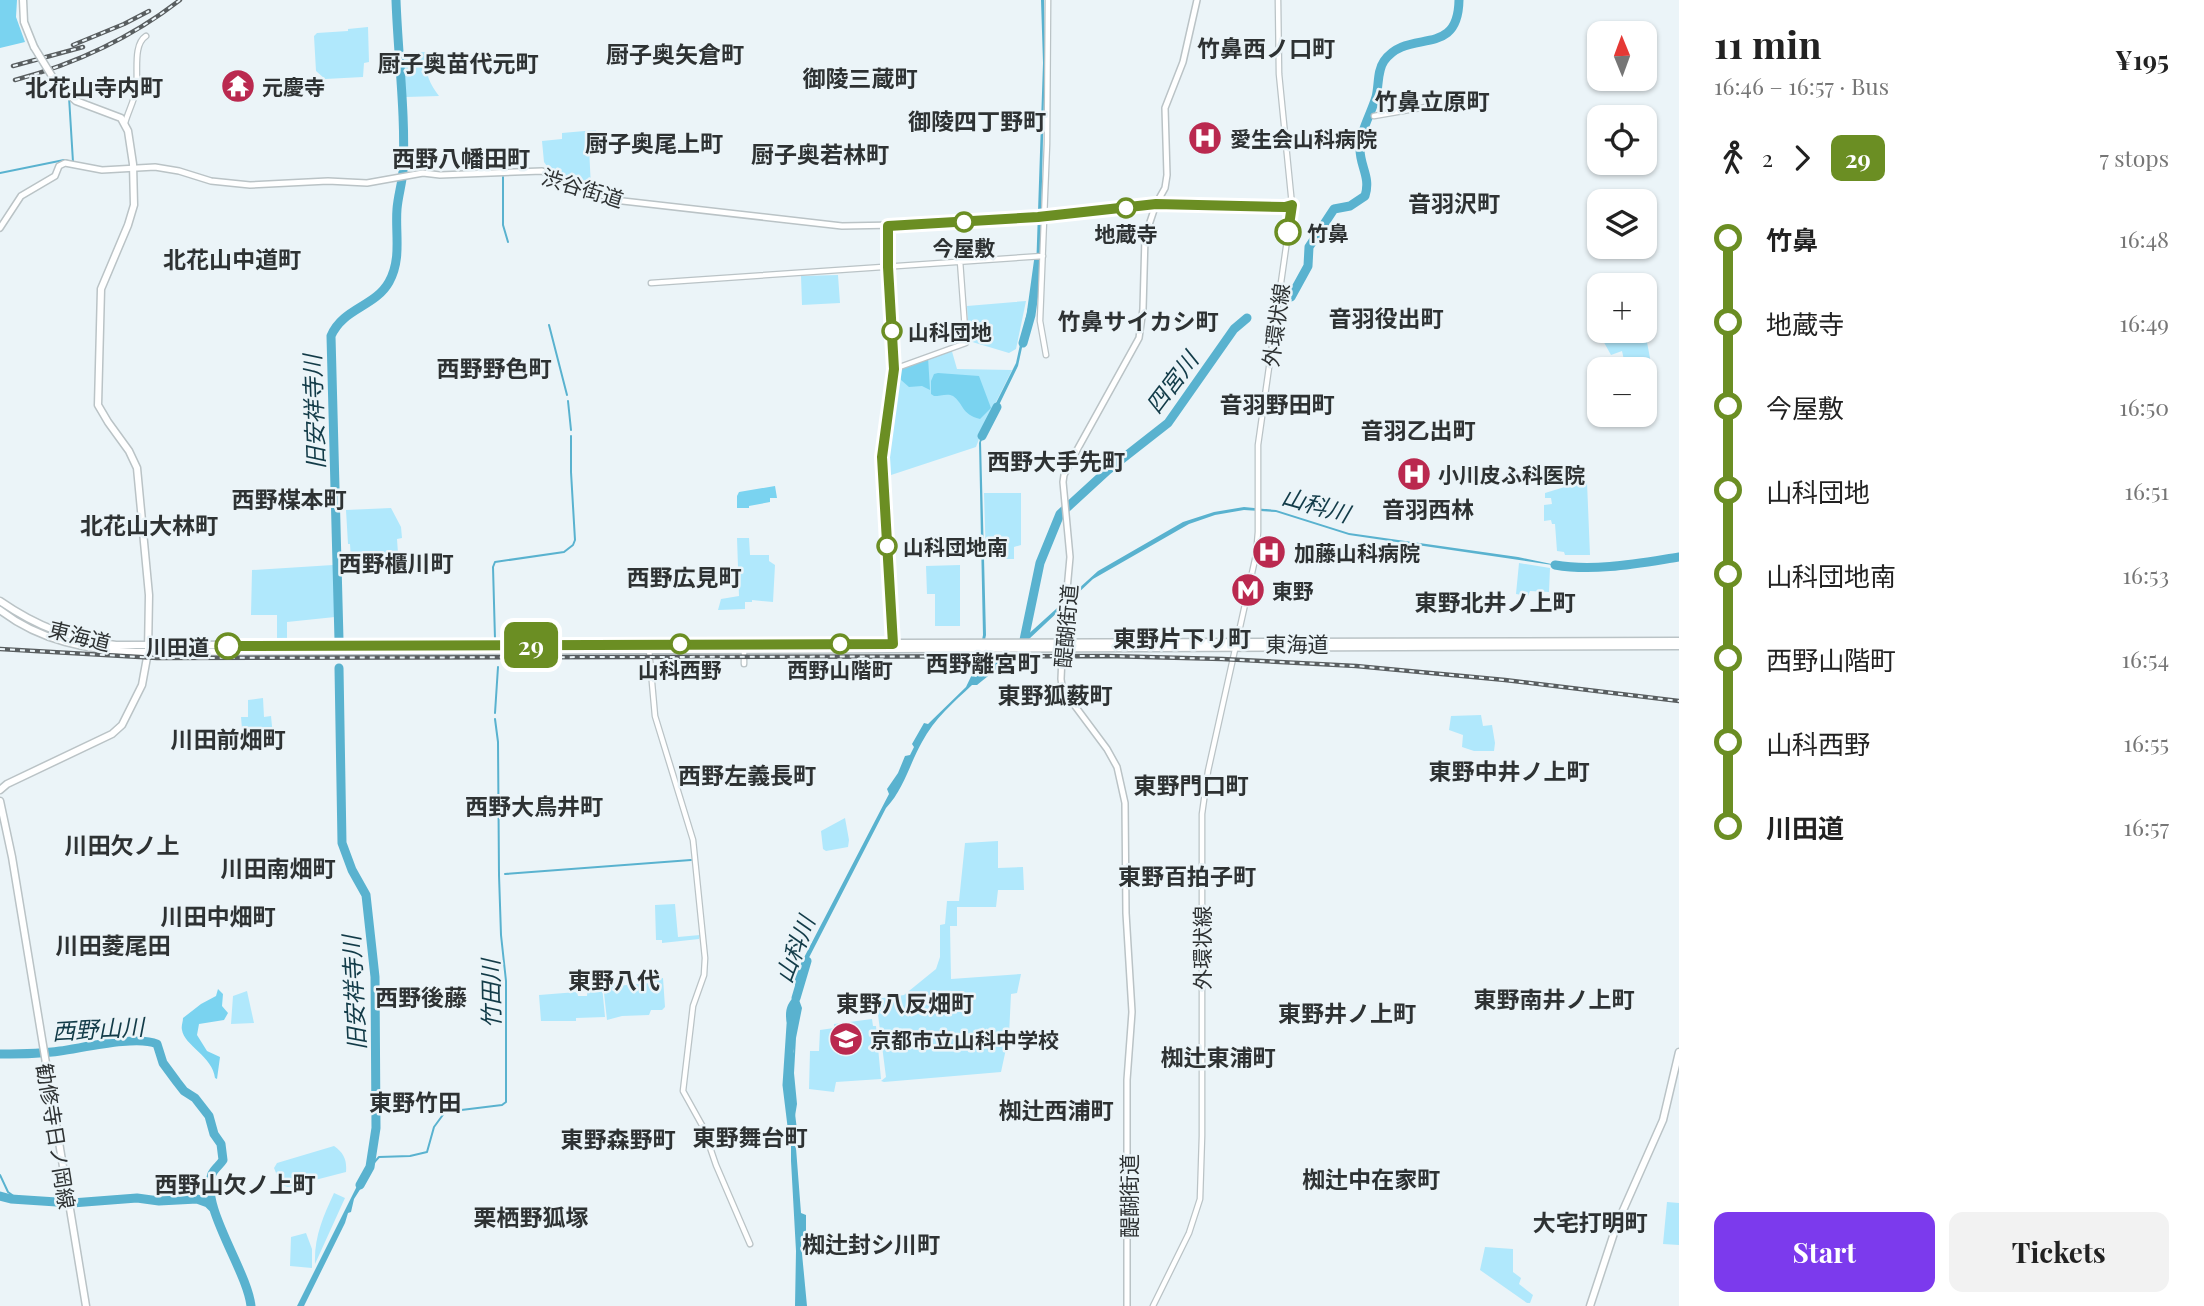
<!DOCTYPE html>
<meta charset="utf-8">
<style>
body{margin:0;font-family:"Playfair Display","Noto Sans JP",serif;background:#f2f2f2;color:#222;height:100vh;display:flex;flex-direction:column;font-size:26px;white-space:nowrap}
*{box-sizing:border-box;margin:0}
p{font-size:23px;color:#767676}
.icon{flex:none;width:38px;height:38px;fill:none;stroke:currentColor;stroke-width:2;stroke-linecap:round;stroke-linejoin:round}
.map{position:relative;flex:1;overflow:hidden}
.panel{display:flex;flex-direction:column;background:#fff;width:525px}
.panel>*{flex:none}
.badge{padding:0 14px;border-radius:10px;font-size:24px;line-height:46px}
.needle{width:46px;rotate:359deg}
.tools{position:absolute;left:1587px;top:21px;display:grid;gap:14px}
.tools a{display:grid;place-items:center;width:70px;height:70px;border-radius:14px;background:#fff;box-shadow:0 2px 5px #0004;font-size:35px}
.map>.badge{position:absolute;translate:-50% -50%;box-shadow:0 0 0 4px #fff}
.legs{display:flex;align-items:center;gap:10px;height:77px;padding:0 35px;font-size:23px}
.legs p{margin-inline-start:auto}
.headline{display:flex;align-items:center;justify-content:space-between;height:119px;padding:0 35px}
h1{font-size:38px;font-weight:700;line-height:52px}
.primary-button{display:flex;gap:14px;margin-top:auto;padding:14px 35px}
.primary-button a{flex:1;height:80px;border-radius:14px;background:#7c3aed;color:#fff;font-size:28px;font-weight:700;line-height:80px;text-align:center}
.primary-button a+a{background:#f2f2f2;color:#222}
ul{padding:0 35px;list-style:none}
li{display:flex;align-items:center;gap:24px;height:84px;font-size:26px}
li i{display:grid;place-items:center;width:10px;height:100%;margin:0 9px;background:currentColor}
li i::after{content:'';width:18px;height:18px;margin:-9px;border:5px solid;border-radius:50%;background:#fff}
li p{margin-inline-start:auto}
li:first-child i{background:linear-gradient(#0000 50%,currentColor 0)}
li:last-child i{background:linear-gradient(currentColor 50%,#0000 0)}
main{display:flex;flex:1;min-height:0}
.map>svg:first-child{display:block}
.green{fill:#b0e8fc}
.forest{fill:#7ad3f0}
.water{fill:#59b2cf}
.lines{fill:none;stroke-linecap:round;stroke-linejoin:round}
.stream{stroke:#59b2cf;stroke-width:2}
.river{stroke:#59b2cf;stroke-width:9}
.tertiary-casing{stroke:#bac3c6;stroke-width:7}
.secondary-casing{stroke:#bac3c6;stroke-width:8}
.primary-casing{stroke:#bac3c6;stroke-width:9}
.trunk-casing{stroke:#bac3c6;stroke-width:9}
.tertiary{stroke:#fff;stroke-width:4.5}
.secondary{stroke:#fff;stroke-width:5}
.primary{stroke:#fff;stroke-width:6}
.trunk{stroke:#fff;stroke-width:6}
.rail-casing{stroke:#595e60;stroke-width:4.5}
.rail{stroke:#ebf4f8;stroke-width:2;stroke-dasharray:5;stroke-linecap:butt}
.primary-bridge-casing{stroke:#bac3c6;stroke-width:9;stroke-linecap:butt}
.primary-bridge{stroke:#fff;stroke-width:6}
.line-1-casing{stroke:#fff;stroke-width:16}
.line-1{stroke:#6b8e23;stroke-width:10}
.stop-1-dot{fill:#fff;stroke:#6b8e23;stroke-width:3.5}
.labels{text-anchor:middle;dominant-baseline:central;stroke-width:5;stroke-linejoin:round;paint-order:stroke}
.poi-label{font-size:21px;font-weight:bold;fill:#2e3233;stroke:#ebf4f8;text-anchor:start}
.street-label{font-size:21px;fill:#2e3233;stroke:#ebf4f8}
.stop-label{font-size:21px;font-weight:bold;fill:#2e3233;stroke:#ebf4f8}
.neighbourhood-label{font-size:23px;font-weight:bold;fill:#2e3233;stroke:#ebf4f8}
.water-label{font-size:23px;font-style:italic;fill:#123b48;stroke:#ebf4f8}
</style>
<main>
<div class="map">
<svg width="1679" height="1306" viewBox="0 0 1679 1306">
<rect width="100%" height="100%" fill="#ebf4f8"/>
<path class="green" d="M368,27L369,62L364,63L363,77L325,79L316,71L314,36L317,33L348,31V29Z
M426,52C424,69 428,82 439,96L406,97L403,53Z
M596,130L595,139L590,144L589,148L591,187L549,169L544,162L542,141L562,139V133Z
M838,275L840,303L802,305L801,276Z
M1026,301L1016,349L1009,353L969,341L967,306Z
M1599,306L1600,331H1618L1620,340L1646,337L1657,395L1652,414L1635,416L1645,415V369H1626L1622,351L1611,355L1596,328L1592,307Z
M951,348L957,369L1012,370L984,426L976,447L882,478V457L894,369Z
M1581,482H1587L1590,555H1565L1564,552L1557,551L1555,524H1552L1551,520L1544,521V505L1552,504L1551,498H1545V493Z
M984,493H1021V545L1014,547V559H986Z
M391,508L401,527L402,538L397,539L399,568H366L365,560H351L350,544H348L346,510Z
M737,538H749L750,555H769V561L775,565L773,602L752,600V602H745V609L718,610L721,599L739,596Z
M1519,563L1550,568L1549,592L1530,591L1528,596L1516,594Z
M333,565L335,617L287,622V640H277V615H251L252,570Z
M960,565V626H935V594H927L926,566Z
M263,698L264,717L271,716L273,736L252,752L250,729H242L241,717H248V700Z
M1481,715L1483,726L1492,725L1495,743L1494,751H1474L1462,747L1463,735L1449,730L1451,716Z
M845,818L849,840L848,847L826,851L823,849L821,831Z
M998,841V868L1023,867L1024,890H998L996,907H957V926H950L951,979L1021,974L1017,993L1011,994L1009,1035L1001,1072L884,1082L881,1081L886,1077L876,999L904,995L936,969L940,957V925L945,924L947,901H959L965,843Z
M675,904L678,937L700,935L699,939L662,943V940H656L655,905Z
M663,978L665,1007L662,1010H651L649,1015L622,1016L607,1020L603,984L615,983V986L651,983L652,979Z
M602,986L605,1017L576,1018V1021H541L539,995L577,992L578,996H587L588,987Z
M247,991L254,1023L231,1024L233,996Z
M872,1019L873,1026H876L881,1079L836,1082L834,1092L809,1089L810,1051H819L820,1030L834,1028V1024Z
M334,1146C344,1153 347,1160 346,1172L288,1187L281,1185L274,1168L277,1163Z
M334,1193L345,1198L315,1264C314,1237 323,1217 334,1193Z
M1667,1202L1679,1203V1245L1663,1244Z
M306,1233L312,1249V1268L290,1266L291,1237Z
M1485,1247L1513,1249V1272L1521,1278L1519,1284L1533,1295L1530,1303H1527L1480,1270Z"/>
<path class="forest" d="M0,0H17L16,17L25,42L0,48Z
M928,357L930,390L922,386L909,387L901,380L899,372L905,365Z
M938,373L979,376L991,408L980,419C961,414 964,404 953,396C948,393 940,396 934,396L931,394V381L934,374Z
M775,486L777,498H770V502L749,506V508H737V496L739,492Z
M218,989L223,994L222,1006L228,1013L224,1020L199,1024L197,1035L207,1051L220,1057L217,1079L215,1078C213,1057 184,1045 182,1030C181,1026 183,1022 183,1018L201,1004L216,996Z"/>
<path class="water" d="M1041,0H1044L1045,55L1040,265L1018,366L981,442L986,635L980,664L974,676L976,677L1024,638L1098,571L1183,522L1214,512L1244,507L1276,510L1349,533L1518,557L1566,567L1349,535L1276,512L1244,510L1215,515L1189,524L1093,579L998,668L977,685H972C954,702 934,719 922,742C909,765 904,789 886,808L799,977L798,997L802,1008L796,1038L794,1073L797,1104L794,1122L801,1213L806,1215V1232L801,1243L807,1306H795L796,1251L791,1161V1058L794,1051C791,1038 782,1018 788,1005C791,999 795,997 795,990C796,983 794,980 796,973L889,794L887,789L898,773L905,756L910,755L914,747L912,744L924,723L928,724L966,687L977,664L983,635L979,443L983,429L1016,363L1036,271L1043,63Z
M364,1172L368,1177L354,1199L351,1212L348,1213L345,1223L304,1306H297Z"/>
<g class="lines">
<path class="stream" d="M0,173L64,160L73,162L69,97
M503,177V225L508,242
M549,325L567,395
M568,401L571,430
M495,639L493,567L495,562L564,552L573,545L575,540L571,472V436
M495,713L498,667
M505,874L691,860
M370,1167L379,1157L410,1156L427,1152L434,1127L445,1112L502,1105L506,1102V981L501,935L499,875L498,742L495,719
M0,1175L8,1192L19,1200"/>
<path class="river" d="M1291,297L1308,266L1309,247L1334,209L1350,206L1365,196C1371,177 1360,167 1360,149C1360,131 1371,114 1376,97C1379,86 1377,71 1384,61C1408,27 1458,60 1459,0
M1023,343L1031,315L1039,257
M982,436L997,407
M1555,565C1595,572 1640,563 1679,557
M339,640L331,336C343,308 375,307 389,282C402,259 395,233 397,209C398,196 402,184 403,171C406,115 398,57 396,0
M1024,640L1040,563L1060,514L1108,470L1168,423L1234,329L1247,318
M339,668L342,843L352,870L366,895L375,977L376,1128L370,1167L360,1185
M796,998L807,961
M791,1025L787,1085L792,1126
M0,1054C20,1054 41,1054 60,1051C83,1048 137,1035 157,1044L163,1063L177,1082L184,1091L195,1098L209,1116L214,1134L221,1144L223,1160C220,1165 214,1169 212,1174C199,1205 247,1270 251,1306
M0,1196L11,1199L72,1203L137,1198L159,1201L197,1199L208,1203L213,1208"/>
<g class="tertiary-casing">
<path id="tertiary" d="M1374,116L1432,106
M125,123C128,112 134,101 136,90C139,74 132,45 146,36
M888,227L894,369L882,457L893,645
M651,283L1043,256
M1046,355L1040,321L1047,144L1048,0
M894,369L966,343L960,261
M649,649L655,716L693,840L705,958L704,975L693,1006L683,1091L703,1127L716,1165L750,1244
M744,664V648
M1153,1306L1189,1233L1200,1199L1202,1136V814L1208,771L1256,555L1258,532V445L1292,205L1279,74L1278,0"/>
</g>
<g class="secondary-casing">
<path id="secondary" d="M0,228L21,196L55,176L59,166L65,163L102,170L155,167L179,171L211,181L250,185L328,181L367,183L423,173L440,175L542,171L614,200L842,226L951,224L1145,207L1155,204
M1127,1306V1080L1132,1012L1126,913L1125,803L1117,767L1107,749L1075,706L1062,686L1061,679L1063,634L1070,557L1063,482L1064,475L1077,450L1139,338L1143,309L1145,237L1156,204L1165,188L1167,175L1165,108L1183,62L1197,0"/>
</g>
<g class="primary-casing">
<path id="primary" d="M23,0L24,22L34,47
M0,790L7,784L112,734L122,725L142,685L148,652L149,595L137,468L129,451L108,422L98,405L101,289L128,225L134,205L133,164L128,131L121,118L76,101L55,81
M0,801L12,857L86,1306
M1590,1306L1617,1224L1663,1120L1679,1052"/>
</g>
<g class="trunk-casing">
<path id="trunk" d="M0,601C36,626 72,640 116,645L1679,641
M0,610C40,641 88,650 136,652L1679,646"/>
</g>
<use href="#tertiary" class="tertiary"/>
<use href="#secondary" class="secondary"/>
<use href="#primary" class="primary"/>
<use href="#trunk" class="trunk"/>
<g class="rail-casing">
<path id="rail" d="M73,45L124,24L149,11
M13,66L83,47
M15,80C75,64 131,38 180,0
M0,649L157,658L1108,656L1222,659L1356,666L1505,680L1679,701"/>
</g>
<use href="#rail" class="rail"/>
<g class="primary-bridge-casing">
<path id="primary-bridge" d="M34,47L55,81"/>
</g>
<use href="#primary-bridge" class="primary-bridge"/>
</g>
<g class="lines">
<g class="line-1-casing">
<path id="line-1" d="M228,646L893,644L882,457L894,369L888,267V226L1038,217L1156,204L1285,207L1292,205L1288,232"/>
</g>
<use href="#line-1" class="line-1"/>
</g>
<defs>
<g id="temple-disc" transform="scale(1.75)"><circle r="9.5" fill="#ba294f" stroke="#ebf4f8"/><path d="M0-6L5-2H3V0L6.5 2.5H4V6H1.5V3h-3V6H-4V2.5H-6.5L-3 0V-2H-5Z" fill="#fff"/></g>
<g id="hospital-disc" transform="scale(1.75)"><circle r="9.5" fill="#ba294f" stroke="#ebf4f8"/><path d="M-5-5h3v3.5h4V-5h3V5h-3V1.5h-4V5h-3Z" fill="#fff"/></g>
<g id="metro-disc" transform="scale(1.75)"><circle r="9.5" fill="#ba294f" stroke="#ebf4f8"/><path d="M-5.5 5V-5H-3L0 0L3-5H5.5V5H3V-.5L0 4L-3-.5V5Z" fill="#fff"/></g>
<g id="school-disc" transform="scale(1.75)"><circle r="9.5" fill="#ba294f" stroke="#ebf4f8"/><path d="M0-5L7-2L0 1L-7-2ZM-4 1L0 2.5L4 1V4Q0 6-4 4Z" fill="#fff"/></g>
</defs>
<g fill-rule="evenodd">
<use href="#temple-disc" x="238" y="86"/>
<use href="#hospital-disc" x="1205" y="138"/>
<use href="#hospital-disc" x="1414" y="474"/>
<use href="#hospital-disc" x="1269" y="552"/>
<use href="#metro-disc" x="1248" y="590"/>
<use href="#school-disc" x="846" y="1039"/>
</g>
<g class="stop-1-dot">
<circle cx="1126" cy="208" r="9"/>
<circle cx="964" cy="222" r="9"/>
<circle cx="1288" cy="232" r="12"/>
<circle cx="892" cy="331" r="9"/>
<circle cx="887" cy="546" r="9"/>
<circle cx="680" cy="644" r="9"/>
<circle cx="840" cy="644" r="9"/>
<circle cx="228" cy="646" r="12"/>
</g>
<g class="labels">
<g class="poi-label">
<text x="262" y="86">元慶寺</text>
<text x="1230" y="138">愛生会山科病院</text>
<text x="1438" y="474">小川皮ふ科医院</text>
<text x="1294" y="552">加藤山科病院</text>
<text x="1272" y="590">東野</text>
<text x="870" y="1039">京都市立山科中学校</text>
</g>
<g class="street-label">
<text transform="translate(583 187) rotate(17)">渋谷街道</text>
<text transform="translate(1275 325) rotate(-82)">外環状線</text>
<text transform="translate(1065 626) rotate(-85)">醍醐街道</text>
<text transform="translate(80 635) rotate(14)">東海道</text>
<text x="1297" y="643">東海道</text>
<text transform="translate(1201 948) rotate(-90)">外環状線</text>
<text transform="translate(57 1136) rotate(81)">勧修寺日ノ岡線</text>
<text transform="translate(1128 1196) rotate(-90)">醍醐街道</text>
</g>
<g class="stop-label">
<text x="1307" y="232" text-anchor="start">竹鼻</text>
<text x="1126" y="233">地蔵寺</text>
<text x="964" y="247">今屋敷</text>
<text x="908" y="331" text-anchor="start">山科団地</text>
<text x="903" y="546" text-anchor="start">山科団地南</text>
<text x="209" y="646" text-anchor="end">川田道</text>
<text x="680" y="669">山科西野</text>
<text x="840" y="669">西野山階町</text>
</g>
<g class="neighbourhood-label">
<text x="1266" y="47">竹鼻西ノ口町</text>
<text x="675" y="53">厨子奥矢倉町</text>
<text x="458" y="62">厨子奥苗代元町</text>
<text x="860" y="77">御陵三蔵町</text>
<text x="94" y="86">北花山寺内町</text>
<text x="1432" y="100">竹鼻立原町</text>
<text x="977" y="120">御陵四丁野町</text>
<text x="654" y="142">厨子奥尾上町</text>
<text x="820" y="153">厨子奥若林町</text>
<text x="461" y="157">西野八幡田町</text>
<text x="1454" y="202">音羽沢町</text>
<text x="232" y="258">北花山中道町</text>
<text x="1386" y="317">音羽役出町</text>
<text x="1138" y="320">竹鼻サイカシ町</text>
<text x="494" y="367">西野野色町</text>
<text x="1277" y="403">音羽野田町</text>
<text x="1418" y="429">音羽乙出町</text>
<text x="1056" y="460">西野大手先町</text>
<text x="289" y="498">西野楳本町</text>
<text x="1428" y="508">音羽西林</text>
<text x="149" y="524">北花山大林町</text>
<text x="396" y="562">西野櫃川町</text>
<text x="684" y="576">西野広見町</text>
<text x="1495" y="601">東野北井ノ上町</text>
<text x="1182" y="637">東野片下リ町</text>
<text x="983" y="662">西野離宮町</text>
<text x="1055" y="694">東野狐薮町</text>
<text x="228" y="738">川田前畑町</text>
<text x="1509" y="770">東野中井ノ上町</text>
<text x="747" y="774">西野左義長町</text>
<text x="1191" y="784">東野門口町</text>
<text x="534" y="805">西野大鳥井町</text>
<text x="122" y="844">川田欠ノ上</text>
<text x="278" y="867">川田南畑町</text>
<text x="1187" y="875">東野百拍子町</text>
<text x="218" y="915">川田中畑町</text>
<text x="113" y="944">川田菱尾田</text>
<text x="614" y="979">東野八代</text>
<text x="421" y="996">西野後藤</text>
<text x="1554" y="998">東野南井ノ上町</text>
<text x="905" y="1002">東野八反畑町</text>
<text x="1347" y="1012">東野井ノ上町</text>
<text x="1218" y="1056">椥辻東浦町</text>
<text x="415" y="1101">東野竹田</text>
<text x="1056" y="1109">椥辻西浦町</text>
<text x="750" y="1136">東野舞台町</text>
<text x="618" y="1138">東野森野町</text>
<text x="1371" y="1178">椥辻中在家町</text>
<text x="235" y="1183">西野山欠ノ上町</text>
<text x="531" y="1216">栗栖野狐塚</text>
<text x="1590" y="1221">大宅打明町</text>
<text x="871" y="1243">椥辻封シ川町</text>
</g>
<g class="water-label">
<text transform="translate(1171 382) rotate(-53)">四宮川</text>
<text transform="translate(313 412) rotate(-92)">旧安祥寺川</text>
<text transform="translate(1316 504) rotate(16)">山科川</text>
<text transform="translate(794 949) rotate(-69)">山科川</text>
<text transform="translate(353 993) rotate(-93)">旧安祥寺川</text>
<text transform="translate(490 994) rotate(-91)">竹田川</text>
<text transform="translate(98 1028) rotate(-3)">西野山川</text>
</g>
</g>
</svg>
<div class="tools">
<a><svg class="needle" viewBox="-14 -14 28 28"><path d="M0-13l5 13h-10z" fill="#e53935"/><path d="M0 13l5-13h-10z" fill="#767676"/></svg></a>
<a><svg class="icon" aria-label="locate" viewBox="0 0 24 24"><circle cx="12" cy="12" r="6"/><path d="M12 2v4M12 18v4M2 12h4M18 12h4"/></svg></a>
<a><svg class="icon" aria-label="layers" viewBox="0 0 24 24"><path d="M12 4l9 5-9 5-9-5zM3 14l9 5 9-5"/></svg></a>
<a>+</a>
<a>−</a>
</div>
<b class="badge" style="left:531px;top:645px;background:#6b8e23;color:#fff">29</b>
</div>
<section class="panel">
<div class="headline"><div><h1>11 min</h1><p>16:46 – 16:57 · Bus</p></div><b>¥195</b></div>
<div class="legs"><svg class="icon" aria-label="walk" viewBox="0 0 24 24"><circle cx="13" cy="4" r="2"/><path d="M13 8l-2 6 4 7M11 14l-3 7M7 12l3-4h3l4 4"/></svg>2<svg class="icon" aria-label="forward" viewBox="0 0 24 24"><path d="M9 5l7 7-7 7"/></svg><b class="badge" style="background:#6b8e23;color:#fff">29</b><p>7 stops</p></div>
<ul>
<li><i style="color:#6b8e23"></i><b>竹鼻</b><p>16:48</p></li>
<li><i style="color:#6b8e23"></i><span>地蔵寺</span><p>16:49</p></li>
<li><i style="color:#6b8e23"></i><span>今屋敷</span><p>16:50</p></li>
<li><i style="color:#6b8e23"></i><span>山科団地</span><p>16:51</p></li>
<li><i style="color:#6b8e23"></i><span>山科団地南</span><p>16:53</p></li>
<li><i style="color:#6b8e23"></i><span>西野山階町</span><p>16:54</p></li>
<li><i style="color:#6b8e23"></i><span>山科西野</span><p>16:55</p></li>
<li><i style="color:#6b8e23"></i><b>川田道</b><p>16:57</p></li>
</ul>
<div class="primary-button"><a>Start</a><a>Tickets</a></div>
</section>
</main>
